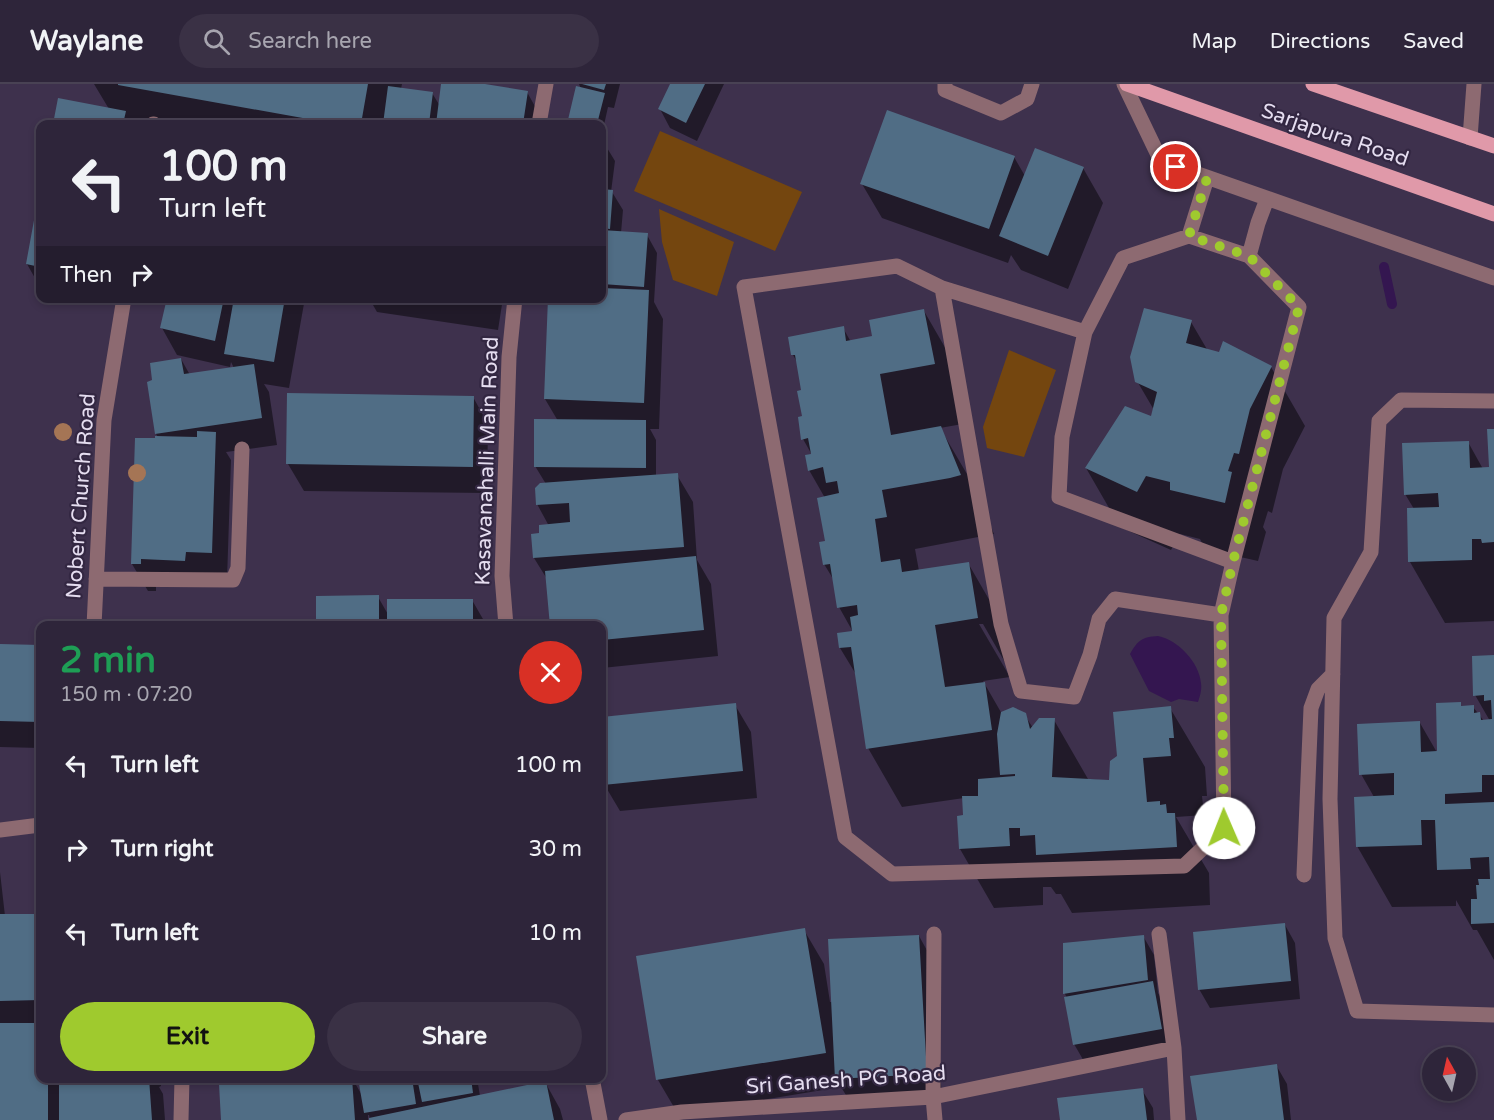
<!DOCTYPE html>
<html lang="en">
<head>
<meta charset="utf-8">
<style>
	body { margin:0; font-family:"Varela Round",sans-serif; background:#3a3145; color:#f1f3f6; height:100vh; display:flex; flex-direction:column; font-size:22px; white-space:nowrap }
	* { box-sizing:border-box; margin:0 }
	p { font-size:20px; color:#a7a5af }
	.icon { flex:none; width:33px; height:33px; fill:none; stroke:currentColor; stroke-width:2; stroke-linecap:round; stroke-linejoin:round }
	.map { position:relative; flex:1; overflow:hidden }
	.details { position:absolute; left:36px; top:537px; width:570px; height:462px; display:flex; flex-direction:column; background:#2e253a; border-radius:12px; box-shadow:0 3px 9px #0003,0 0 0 2px #494254 }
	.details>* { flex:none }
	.banner { position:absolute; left:36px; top:36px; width:570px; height:183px; border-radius:12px; box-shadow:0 3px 9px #0003,0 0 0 2px #494254; background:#2e253a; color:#f1f3f6; overflow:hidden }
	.needle { width:39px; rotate:352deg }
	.controls { position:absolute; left:1422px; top:963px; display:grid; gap:12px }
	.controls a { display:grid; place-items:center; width:54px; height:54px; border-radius:50%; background:#2e253a; box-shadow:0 3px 9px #0003,0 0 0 2px #494254; font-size:30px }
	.pin { position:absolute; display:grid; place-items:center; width:51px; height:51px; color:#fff; margin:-26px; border:3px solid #fff; border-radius:50%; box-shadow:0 2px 6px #0007 }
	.me { position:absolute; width:66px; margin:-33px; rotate:359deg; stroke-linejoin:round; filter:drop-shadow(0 0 4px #0008) }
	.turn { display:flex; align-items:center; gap:21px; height:126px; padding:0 24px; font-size:27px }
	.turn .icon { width:78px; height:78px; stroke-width:2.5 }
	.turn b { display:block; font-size:42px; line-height:51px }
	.then { display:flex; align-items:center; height:57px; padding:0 24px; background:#0003; gap:12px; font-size:22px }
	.round { display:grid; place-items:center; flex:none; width:63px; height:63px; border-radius:32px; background:#3a3145 }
	.headline { display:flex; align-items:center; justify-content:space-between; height:102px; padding:0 24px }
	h1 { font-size:36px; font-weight:800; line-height:45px; color:#1e9e55 }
	.cta { display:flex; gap:12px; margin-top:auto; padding:12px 24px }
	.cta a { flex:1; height:69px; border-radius:36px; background:#9fca2e; color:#111; font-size:24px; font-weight:800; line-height:69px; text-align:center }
	.cta a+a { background:#3a3145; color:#f1f3f6 }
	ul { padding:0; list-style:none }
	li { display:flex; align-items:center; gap:18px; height:84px; padding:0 24px }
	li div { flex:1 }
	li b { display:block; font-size:22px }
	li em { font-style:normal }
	header { display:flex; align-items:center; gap:36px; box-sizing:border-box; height:84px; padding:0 30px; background:#2e253a; border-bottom:2px solid #494254 }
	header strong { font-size:28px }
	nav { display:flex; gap:33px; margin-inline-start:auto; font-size:21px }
	.search { width:420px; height:54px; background:#3a3145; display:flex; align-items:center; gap:15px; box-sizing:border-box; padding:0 21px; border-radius:33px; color:#a7a5af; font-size:22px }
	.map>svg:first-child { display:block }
</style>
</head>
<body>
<header>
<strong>Waylane</strong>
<div class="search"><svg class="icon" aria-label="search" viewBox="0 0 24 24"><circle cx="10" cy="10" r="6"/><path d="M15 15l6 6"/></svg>Search here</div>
<nav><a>Map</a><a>Directions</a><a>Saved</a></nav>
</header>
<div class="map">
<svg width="1494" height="1036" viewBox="0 0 1494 1036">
	<rect width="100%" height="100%" fill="#3e314d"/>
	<path fill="#74460f" d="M660,47L802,108L775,167L634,107Z
		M659,125L734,158L717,212L673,196L662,158Z
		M1009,266L1056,286L1024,373L987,364L983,343Z"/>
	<path fill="#341650" d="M1158,552C1178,556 1199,578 1201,599C1202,606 1200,612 1198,618L1179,615L1171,618L1149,607L1130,570C1138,556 1142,553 1158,552Z"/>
	<path fill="#0007" d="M94,0H402L401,5L432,9L440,22L443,0H476L527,8L542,35V40H54L59,16L109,25Z
		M579,0H620L614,24L608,23L602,50V40H568L577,4L581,5Z
		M672,0H724L697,57L670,44L660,25Z
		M602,58L604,59L615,77L611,108H612L623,126L621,149L647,151L657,169L654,218L663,235L659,345H650L656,356V392L677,391L693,418L697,476L711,500L718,572L602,584V542L547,495L534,474L541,451L549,442L537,420L546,400L535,382L558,337L545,315L602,214Z
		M1014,73L1025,92L1083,84L1103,119L1068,205L1021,186L1011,171L1008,179L882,134L862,100Z
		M40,111V203L27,180Z
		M168,214H305L289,304L264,300L269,308L277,361L226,368L231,376L227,496L156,502V507H148L132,480L157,356L158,353L156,350L181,275L190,291L234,284L231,278L230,283L177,271L162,244Z
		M369,214H503L498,246L377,228Z
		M924,227L958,286L968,339L940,344L974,402L994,450L915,465L919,487L968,479L1002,538L1010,587L983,540H979L1010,593L983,597L1002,630H1024L1033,644L1054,636L1088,695L1110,697L1170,624L1205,683L1207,712H1202L1204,731L1176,733L1209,789L1210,821L1072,829L1061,810H1056L1051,803H1043V821L994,824L960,765L965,733L964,714L902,723L868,664L857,592L840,564L853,548L839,523L835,498L824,480L827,458L825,414L809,386L812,371L803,355V308L798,280L793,271L843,244L851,258L874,254Z
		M1191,238L1208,267L1271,283L1305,342L1283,385L1272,429L1268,427L1263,443L1266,448L1258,477L1205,465L1200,455L1180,450L1171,466L1120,443L1086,384L1152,334L1154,326L1137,297Z
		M473,313L488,340L487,409L304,407L288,380Z
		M1494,346V537L1445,539L1410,478L1414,425L1405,410L1468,358L1483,385H1490Z
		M378,513L389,532L472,516L487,542H318Z
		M0,561L40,563V664L0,663Z
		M1494,573V876L1477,846H1473L1456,816V822L1392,823L1357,762L1374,713L1361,690L1420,639L1439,672L1460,620L1462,624L1473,623L1484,637H1490L1475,611Z
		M735,621L751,648L757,714L620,727L604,700L602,674V635Z
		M0,788L5,832L40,831V994H161V1002L159,1003L163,1010L165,1036H0Z
		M1285,841L1295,859L1300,915L1210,924L1199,905Z
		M804,846L824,880L830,918H832L919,852L934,879L942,1017L852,1021L841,1003L678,1030L658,996L638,873Z
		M1143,852L1154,871L1158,909L1163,917L1171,964L1085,979L1074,960L1067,914L1065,910L1064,860Z
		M1276,981L1287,1000L1291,1036H1198Z
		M258,994H352L363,1013L360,994H477L480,1012L545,998L560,1025L563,1036H370L369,1031H368V1036H223L260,999Z
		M1142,1006L1153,1024L1154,1036H1061Z"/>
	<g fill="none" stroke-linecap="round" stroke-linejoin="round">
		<path stroke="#341650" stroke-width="10" d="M1384,183L1392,220"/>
	</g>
	<path fill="#506d85" d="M118,0H368L361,40H336L118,1Z
		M441,0H485L528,7L523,40H436Z
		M582,0H606L604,6Z
		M670,0H705L686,39L658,25Z
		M388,2L433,8L429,40H383Z
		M576,2L605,9L597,40H567Z
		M58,14L126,27L123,40H53Z
		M887,26L1015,72L989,145L860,100Z
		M1035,64L1084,83L1048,172L999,152Z
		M602,105L613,106L610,145L602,144Z
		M39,109H40V183L26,180Z
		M602,146L648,149L644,203L602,200Z
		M602,204L649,206L644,319L544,315L548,214H602Z
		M167,214H224L215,257L160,244Z
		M234,214H285L274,278L224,270Z
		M456,214H484L483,220L456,216Z
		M1144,224L1192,236L1186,259L1219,268L1223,257L1272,282L1250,325L1239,370L1234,369L1228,387L1232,388L1225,419L1170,406V398L1146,392L1137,408L1085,384L1125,322L1151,332L1157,308L1135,298L1130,273Z
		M924,225L935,280L880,290L891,351L941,342L961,391L950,394L882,406L887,433L875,435L878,456L881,478L900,475L902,488L969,478L978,534L935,541L945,603L985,598L992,646L866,665L851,563L839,564L837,549L852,547L850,533L858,531L857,521L837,524L830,480L823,481L819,458L825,457L817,414L839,409L837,397L826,399L823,383L808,387L805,371L811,370L808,354L801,356L798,333L802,332L797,307L801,306L795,271H791L788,253L844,242L846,257L872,252L869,236Z
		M181,274L184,290L254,280L262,334L155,350L147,298L152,296L150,279Z
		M287,309L474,312L473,383L286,380Z
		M534,335L646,336V384L534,383Z
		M1487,345H1494V458L1482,459L1481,455H1472V476L1408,478L1407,424L1439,423L1438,409L1404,411L1402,359L1469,357L1470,384L1489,383Z
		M197,347L216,348L212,469L186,468L185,477L141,475V480H131L135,354H155V352L197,353Z
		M678,389L684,463L533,474L531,450L539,449V441L570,438L569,419L536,421L535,404L540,399Z
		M696,472L704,546L602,556V542H550L545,487Z
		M379,511V542H316V512Z
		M387,515H473V542H387Z
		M0,560L40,561V638L0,637Z
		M1494,571V691H1482V708L1445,710V720L1494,718V839L1471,840V815H1477L1476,801H1479L1478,795H1490L1489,773L1470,774L1471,785L1437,786L1435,736H1421L1422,761L1356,763L1354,713L1394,711V689L1359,691L1357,640L1420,637L1421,668L1437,667L1436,619L1461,618V622L1474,621V629L1480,628L1481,636L1492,635L1491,616L1484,617V611L1473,612L1472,572Z
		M736,619L743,687L603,701L602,689V633Z
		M1171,622L1174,654H1169L1171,672L1143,674L1147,718L1160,717V721L1166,720L1167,729H1175L1177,763L1036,771L1035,751L1020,752V744H1009L1010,762L959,765L957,732L963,731L962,712H978V695L1015,692V690L1000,691L997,650L1001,628L1013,623L1026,629L1030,645L1039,634H1055L1052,693L1109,696L1110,677L1117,672L1113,628Z
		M0,830H40V916L0,917Z
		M1285,839L1291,897L1198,906L1193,848Z
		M805,844L826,969L656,996L636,872Z
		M919,851L927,990L835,995L828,855Z
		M1144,851L1148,896L1063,910V859Z
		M1153,897L1162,945L1073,961L1064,913Z
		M0,939H40V994H48V1036H0Z
		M1277,980L1284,1036H1197L1190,992Z
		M59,994H149L152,1036H59Z
		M317,994H352L355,1036H221L219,1000Z
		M358,994H412L416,1020L364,1029Z
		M417,994H471L473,1009L422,1018Z
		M546,997L554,1036H369V1034Z
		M1143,1004L1147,1036H1060L1057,1014Z"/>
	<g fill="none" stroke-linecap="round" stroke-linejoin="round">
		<path stroke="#8d6a71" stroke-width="15" d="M945,0V6L1001,29L1027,15L1032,0
			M1124,0L1161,77L1494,194
			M153,40H154
			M539,40L546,0
			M1470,54L1474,0
			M1189,152L1249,172L1299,223L1233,478L1221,531L1224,744L1184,782L892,790L845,753L744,203L897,182L942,204L1085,248L1123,174Z
			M1189,152L1207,94
			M1249,172L1258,139L1267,115
			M942,204L1001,540L1021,607L1074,613L1090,571L1099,535L1115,515L1221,531
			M1085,248L1062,353L1059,413L1233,478
			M1494,317L1401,316L1379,337L1371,468L1334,534L1330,715L1335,854L1357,927L1494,931
			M96,495L233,496L238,484L242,365
			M94,542L104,336L124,214
			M506,542L502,492L509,273L515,214
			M0,746L40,741
			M1304,791L1311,624L1318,605L1333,590
			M934,850L933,1013L935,1036
			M1159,850L1174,964L1178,1036
			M592,994L600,1036
			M181,1036L182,994
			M626,1036L682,1028L933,1013L1174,964"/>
		<path stroke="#e099a9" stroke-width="15" d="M1127,0L1494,130
			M1313,0L1494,62"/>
	</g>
	<g fill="#a57555">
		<circle cx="63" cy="348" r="9"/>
		<circle cx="137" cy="389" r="9"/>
	</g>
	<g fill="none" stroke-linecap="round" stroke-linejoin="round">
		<path stroke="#9fca2e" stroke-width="10" stroke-dasharray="0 18" d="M1176,83L1207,94L1189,152L1249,172L1299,223L1233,478L1221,531L1224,744"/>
	</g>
	<g text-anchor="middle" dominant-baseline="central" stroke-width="4.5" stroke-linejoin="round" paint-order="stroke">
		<g font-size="21" fill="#e5ddf0" stroke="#332742">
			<text transform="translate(1335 51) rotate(19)">Sarjapura Road</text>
			<text transform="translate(487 377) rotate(-88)">Kasavanahalli Main Road</text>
			<text transform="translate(81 412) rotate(-86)">Nobert Church Road</text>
			<text transform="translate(846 996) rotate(-4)">Sri Ganesh PG Road</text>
		</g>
	</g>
</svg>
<div class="controls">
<a><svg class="needle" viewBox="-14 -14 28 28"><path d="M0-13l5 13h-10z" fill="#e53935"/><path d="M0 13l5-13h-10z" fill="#a7a5af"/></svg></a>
</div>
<div class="pin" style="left:1176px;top:83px;background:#d93025"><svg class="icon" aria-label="arrive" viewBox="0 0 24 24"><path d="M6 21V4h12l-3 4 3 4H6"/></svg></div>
<svg class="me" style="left:1224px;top:744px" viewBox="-20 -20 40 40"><circle r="19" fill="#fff"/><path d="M0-13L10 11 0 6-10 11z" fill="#9fca2e"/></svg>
<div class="banner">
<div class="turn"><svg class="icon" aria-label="left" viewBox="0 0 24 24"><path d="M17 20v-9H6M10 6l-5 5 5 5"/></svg><div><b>100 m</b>Turn left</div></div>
<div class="then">Then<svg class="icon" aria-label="right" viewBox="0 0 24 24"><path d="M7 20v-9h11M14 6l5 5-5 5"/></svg></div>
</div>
<section class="details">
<div class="headline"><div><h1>2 min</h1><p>150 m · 07:20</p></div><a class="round" style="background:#d93025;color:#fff"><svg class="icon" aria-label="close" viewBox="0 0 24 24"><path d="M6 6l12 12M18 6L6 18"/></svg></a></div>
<ul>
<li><svg class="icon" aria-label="left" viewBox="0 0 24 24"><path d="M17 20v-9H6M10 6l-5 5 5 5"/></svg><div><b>Turn left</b></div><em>100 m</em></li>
<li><svg class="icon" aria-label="right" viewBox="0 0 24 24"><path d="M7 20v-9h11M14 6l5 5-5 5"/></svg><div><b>Turn right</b></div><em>30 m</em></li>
<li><svg class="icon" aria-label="left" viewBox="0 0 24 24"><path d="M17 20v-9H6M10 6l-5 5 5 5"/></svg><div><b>Turn left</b></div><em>10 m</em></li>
</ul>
<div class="cta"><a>Exit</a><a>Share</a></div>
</section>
</div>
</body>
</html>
